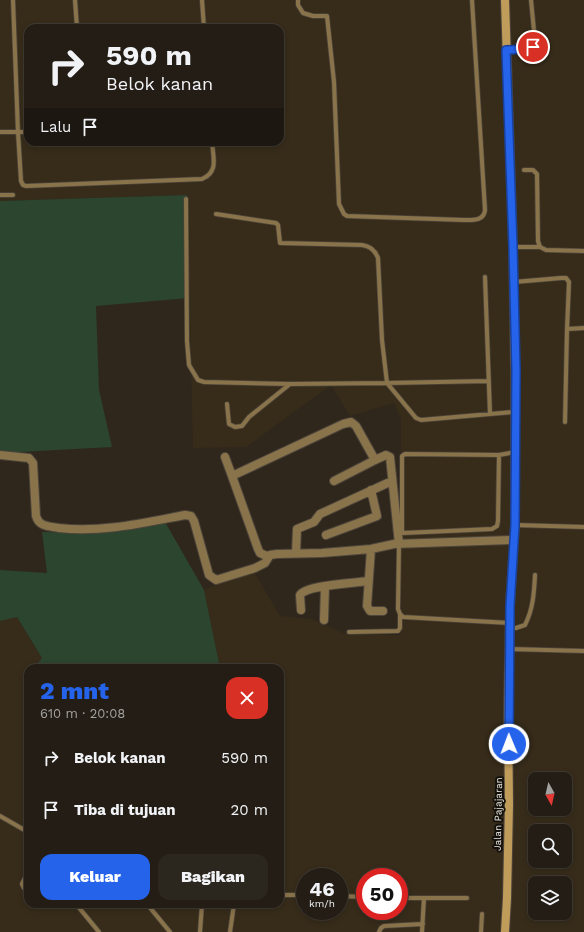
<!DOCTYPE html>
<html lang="id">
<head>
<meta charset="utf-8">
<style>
	body { margin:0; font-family:"Work Sans",sans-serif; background:#2b261e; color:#f1f3f6; height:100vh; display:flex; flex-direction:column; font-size:15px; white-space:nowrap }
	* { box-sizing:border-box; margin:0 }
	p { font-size:13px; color:#a3a2a0 }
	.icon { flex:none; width:22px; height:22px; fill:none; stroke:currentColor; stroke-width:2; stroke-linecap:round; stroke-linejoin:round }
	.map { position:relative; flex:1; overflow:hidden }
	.panel { position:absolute; left:24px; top:664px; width:260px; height:244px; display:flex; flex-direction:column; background:#231d15; border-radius:12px; box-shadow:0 2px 6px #0003,0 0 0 1px #403b34 }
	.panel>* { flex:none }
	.banner { position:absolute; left:24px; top:24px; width:260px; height:122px; border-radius:12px; box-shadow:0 2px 6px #0003,0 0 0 1px #403b34; background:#231d15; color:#f1f3f6; overflow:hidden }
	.needle { width:26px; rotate:172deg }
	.controls { position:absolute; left:528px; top:772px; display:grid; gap:8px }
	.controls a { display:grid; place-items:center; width:44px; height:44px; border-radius:8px; background:#231d15; box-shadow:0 2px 6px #0003,0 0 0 1px #403b34; font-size:20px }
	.speed { position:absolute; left:296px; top:868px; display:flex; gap:8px; font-size:20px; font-weight:700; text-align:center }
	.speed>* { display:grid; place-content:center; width:52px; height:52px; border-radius:50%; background:#231d15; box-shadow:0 2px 6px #0003,0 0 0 1px #403b34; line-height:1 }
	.speed small { font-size:10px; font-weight:400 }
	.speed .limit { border:6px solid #d22; background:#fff; color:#111 }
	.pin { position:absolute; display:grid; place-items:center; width:34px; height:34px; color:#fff; margin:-17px; border:2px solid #fff; border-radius:50%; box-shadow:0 1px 4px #0007 }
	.me { position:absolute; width:44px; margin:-22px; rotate:359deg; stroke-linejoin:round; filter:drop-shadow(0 0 3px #0008) }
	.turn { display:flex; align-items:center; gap:14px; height:84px; padding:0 16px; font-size:18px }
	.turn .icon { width:52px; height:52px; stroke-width:2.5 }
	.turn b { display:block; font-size:28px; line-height:34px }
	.then { display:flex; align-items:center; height:38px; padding:0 16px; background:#0003; gap:8px; font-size:15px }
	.round { display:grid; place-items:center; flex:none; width:42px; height:42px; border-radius:12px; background:#2b261e }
	.overview { display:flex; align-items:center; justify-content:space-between; height:68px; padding:0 16px }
	h1 { font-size:24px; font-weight:800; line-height:30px; color:#2563eb }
	.cta { display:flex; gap:8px; margin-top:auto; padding:8px 16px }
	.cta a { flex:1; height:46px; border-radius:12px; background:#2563eb; color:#fff; font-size:16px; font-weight:800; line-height:46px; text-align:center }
	.cta a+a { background:#2b261e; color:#f1f3f6 }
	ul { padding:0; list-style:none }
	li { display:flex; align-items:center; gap:12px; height:52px; padding:0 16px }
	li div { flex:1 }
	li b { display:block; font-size:15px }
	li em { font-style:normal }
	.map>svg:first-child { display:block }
</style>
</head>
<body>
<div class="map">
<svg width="584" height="932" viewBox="0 0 584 932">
	<rect width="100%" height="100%" fill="#2f271c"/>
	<path fill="#372c1a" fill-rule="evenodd" d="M0,0H584V932H0V621L17,617L42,658L34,668H28V675L26,677L28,679V904H280V668H220L204,590L253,570L280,616L312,619L345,634L401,635V419L394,403L350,416L331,385L246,447L193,448L187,195L0,201ZM28,28H280V142H28ZM535,779H565V809H535ZM535,831H565V861H535ZM305,877H339V911H305ZM365,877H399V911H365ZM535,883H565V913H535Z"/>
	<path fill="#2b452f" d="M187,195L189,298L96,306L99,390L112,447L0,453V201Z
		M165,522L204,590L220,668H34L42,658L17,617L0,621V570L47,573L42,532L102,533Z"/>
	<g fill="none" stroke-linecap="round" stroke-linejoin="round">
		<defs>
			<path id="service" d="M13,0L18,132H28
				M75,0L77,28
				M202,0L204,28
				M298,0V5L303,13L313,16H327L334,82L339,204L344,214L347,216L464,220C473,220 484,221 485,210L472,0
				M506,50L529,49L533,47L535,41L531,0
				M0,132H18L21,181L23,185L26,186L202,179C219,172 213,157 212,142
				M524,170H533L537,174L538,241L540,247L546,250L584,251
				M0,195H13
				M186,199L187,341L189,365L198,380L204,382L290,384L387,383L416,418L421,420L514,412
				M216,214L276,223L278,225L280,243L362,245C370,246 375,250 378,258L382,340L387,383L489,381
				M513,247H540
				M485,277L490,414
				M514,282L561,278H566L569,282L567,329L565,422
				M567,329L584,328
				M227,404L229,424L235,427L242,426L249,417L290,384
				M499,455L498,521L497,526L492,529L403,533L402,531V456L405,454L499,455L515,452
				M515,525L584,527
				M399,544L398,609L400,614L403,617L510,623
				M510,628H516L525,625C533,609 534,594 535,575
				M349,632L398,631L400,628V614
				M509,649L584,651
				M0,816L28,832
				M28,872L22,884L24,888L28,890
				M280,895H305
				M339,896L365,897
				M399,898H467
				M76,904L99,932
				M147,904L170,932
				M200,932L202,904
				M230,932L234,904
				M379,932L381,928L384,926L423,924
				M422,932L424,898
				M481,932L482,914"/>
			<path id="minor" d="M0,455L29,458L33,463L36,516C39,527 49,526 59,528C101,533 143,523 185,515L191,516L194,521L209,575L216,580L255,568L265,563L270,555L277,554L322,553L371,549L394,544L513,540
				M225,457L232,476L258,549L260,553L269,557
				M232,476L343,424L351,422L356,426L375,460L386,455L390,457L399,544
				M334,481L375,460
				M326,535L377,516L371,490
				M371,549L367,606L370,611H383
				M296,553L297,529L314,522L320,514L392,481
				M301,610L300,595C306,585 355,583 368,581
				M324,620L325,586"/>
			<path id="secondary" d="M505,0L513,247L515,371V525L510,606L508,714L509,804L507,898L505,932"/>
		</defs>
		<use href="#service" stroke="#4d453b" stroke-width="5.5"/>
		<use href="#minor" stroke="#4d453b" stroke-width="10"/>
		<use href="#secondary" stroke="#4d453b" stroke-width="10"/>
		<use href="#service" stroke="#89734b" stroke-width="4"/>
		<use href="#minor" stroke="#89734b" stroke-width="8"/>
		<use href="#secondary" stroke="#c09c5b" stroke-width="8"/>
	</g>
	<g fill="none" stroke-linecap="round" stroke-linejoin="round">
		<defs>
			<path id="route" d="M509,744L510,606L515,525L516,371L513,247L506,50L529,49L533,47"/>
		</defs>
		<use href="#route" stroke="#184099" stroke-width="10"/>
		<use href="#route" stroke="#2563eb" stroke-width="7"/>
	</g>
	<g text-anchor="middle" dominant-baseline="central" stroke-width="4" stroke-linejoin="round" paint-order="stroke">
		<g font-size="10" fill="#e9e4dc" stroke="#14110c">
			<text transform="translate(498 814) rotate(-89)">Jalan Pajajaran</text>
		</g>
	</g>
</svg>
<div class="controls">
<a><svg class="needle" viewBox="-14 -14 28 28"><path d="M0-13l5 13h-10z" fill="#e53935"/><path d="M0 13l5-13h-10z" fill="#a3a2a0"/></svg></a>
<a><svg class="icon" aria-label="search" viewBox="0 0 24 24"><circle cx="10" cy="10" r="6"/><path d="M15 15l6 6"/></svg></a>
<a><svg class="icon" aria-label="layers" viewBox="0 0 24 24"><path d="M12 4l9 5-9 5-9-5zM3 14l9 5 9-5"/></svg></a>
</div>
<div class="speed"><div>46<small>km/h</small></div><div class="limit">50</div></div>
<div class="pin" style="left:533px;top:47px;background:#d93025"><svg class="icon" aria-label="arrive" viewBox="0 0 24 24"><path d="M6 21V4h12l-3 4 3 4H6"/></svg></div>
<svg class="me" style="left:509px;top:744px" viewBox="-20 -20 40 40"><circle r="17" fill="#2563eb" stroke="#fff" stroke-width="3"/><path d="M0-11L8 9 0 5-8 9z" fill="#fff"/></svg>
<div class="banner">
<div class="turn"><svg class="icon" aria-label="right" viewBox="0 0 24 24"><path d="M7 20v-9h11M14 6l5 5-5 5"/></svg><div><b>590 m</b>Belok kanan</div></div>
<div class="then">Lalu<svg class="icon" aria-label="arrive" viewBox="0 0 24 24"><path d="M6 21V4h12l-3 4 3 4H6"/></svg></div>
</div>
<section class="panel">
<div class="overview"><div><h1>2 mnt</h1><p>610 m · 20:08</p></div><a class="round" style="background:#d93025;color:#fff"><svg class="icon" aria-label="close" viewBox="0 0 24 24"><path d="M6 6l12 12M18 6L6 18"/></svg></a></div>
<ul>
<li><svg class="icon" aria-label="right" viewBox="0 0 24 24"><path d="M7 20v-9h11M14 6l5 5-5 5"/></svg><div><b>Belok kanan</b></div><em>590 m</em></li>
<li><svg class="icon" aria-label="arrive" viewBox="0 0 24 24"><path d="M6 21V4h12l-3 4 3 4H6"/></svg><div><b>Tiba di tujuan</b></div><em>20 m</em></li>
</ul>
<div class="cta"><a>Keluar</a><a>Bagikan</a></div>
</section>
</div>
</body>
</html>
